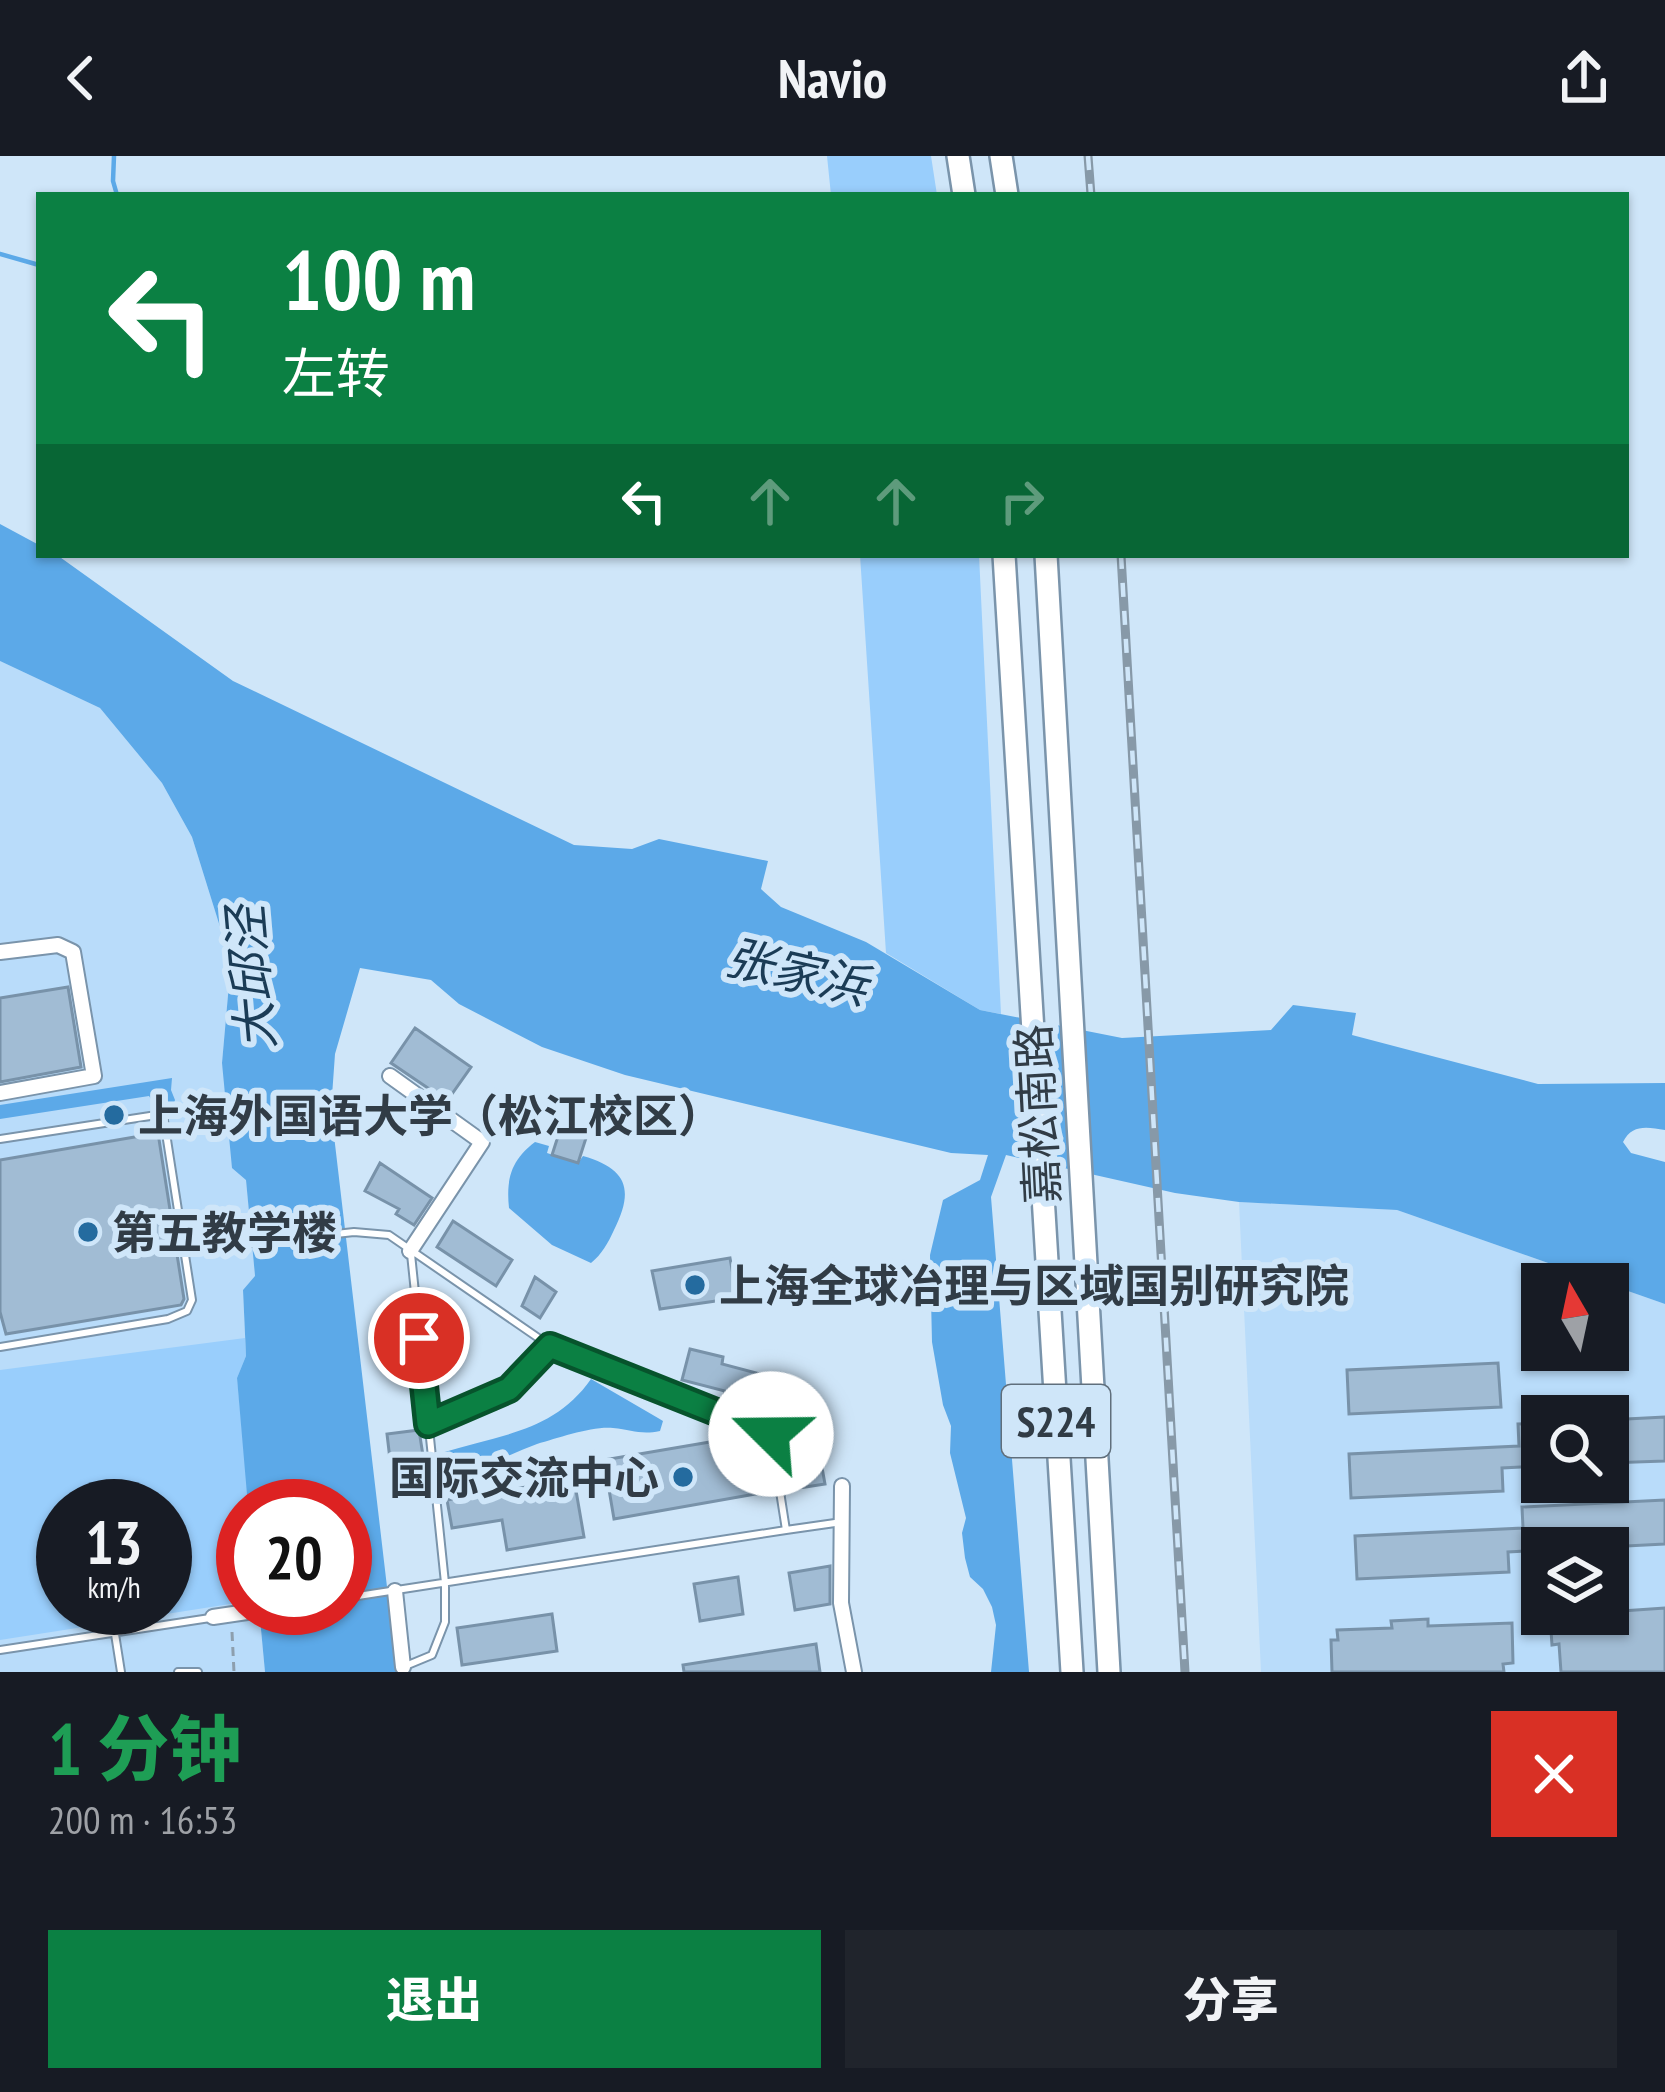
<!DOCTYPE html>
<html lang="zh">
<head>
<meta charset="utf-8">
<style>
	body { margin:0; font-family:"PT Sans Narrow","Noto Sans SC",sans-serif; background:#20242c; color:#f1f3f6; height:100vh; display:flex; flex-direction:column; font-size:45px; white-space:nowrap }
	* { box-sizing:border-box; margin:0 }
	p { font-size:39px; color:#9ea1a6 }
	.icon { flex:none; width:66px; height:66px; fill:none; stroke:currentColor; stroke-width:2; stroke-linecap:round; stroke-linejoin:round }
	.map { position:relative; height:1516px; overflow:hidden }
	.details { display:flex; flex-direction:column; background:#171b24; flex:1 }
	.details>* { flex:none }
	.hud { position:absolute; left:36px; top:36px; width:1593px; height:366px; border-radius:0px; box-shadow:0 3px 9px #0004; background:#0b8043; color:#fff; overflow:hidden }
	.needle { width:78px; rotate:351deg }
	.buttons { position:absolute; left:1521px; top:1107px; display:grid; gap:24px }
	.buttons a { display:grid; place-items:center; width:108px; height:108px; border-radius:0px; background:#171b24; box-shadow:0 3px 9px #0004; font-size:60px }
	.speed { position:absolute; left:36px; top:1323px; display:flex; gap:24px; font-size:60px; font-weight:700; text-align:center }
	.speed>* { display:grid; place-content:center; width:156px; height:156px; border-radius:50%; background:#171b24; box-shadow:0 3px 9px #0004; line-height:1 }
	.speed small { font-size:30px; font-weight:400 }
	.speed .limit { border:18px solid #d22; background:#fff; color:#111 }
	.pin { position:absolute; display:grid; place-items:center; width:102px; height:102px; color:#fff; margin:-51px; border:6px solid #fff; border-radius:50%; box-shadow:0 3px 12px #0007 }
	.me { position:absolute; width:132px; margin:-66px; rotate:292deg; stroke-linejoin:round; filter:drop-shadow(0 0 9px #0008) }
	.turn { display:flex; align-items:center; gap:42px; height:252px; padding:0 48px; font-size:54px }
	.turn .icon { width:156px; height:156px; stroke-width:2.5 }
	.turn b { display:block; font-size:84px; line-height:102px }
	.lanes { display:flex; align-items:center; height:114px; padding:0 48px; background:#0003; justify-content:center; gap:60px; direction:ltr }
	.lanes .off { opacity:.35 }
	.round { display:grid; place-items:center; flex:none; width:126px; height:126px; border-radius:0px; background:#20242c }
	.overview { display:flex; align-items:center; justify-content:space-between; height:204px; padding:0 48px }
	h1 { font-size:72px; font-weight:800; line-height:90px; color:#1e9e55 }
	.button { display:flex; gap:24px; margin-top:auto; padding:24px 48px }
	.button a { flex:1; height:138px; border-radius:0px; background:#0b8043; color:#fff; font-size:48px; font-weight:800; line-height:138px; text-align:center }
	.button a+a { background:#20242c; color:#f1f3f6 }
	header { display:flex; justify-content:space-between; align-items:center; height:156px; padding:0 48px; background:#171b24; font-size:54px; font-weight:800 }
	.map>svg:first-child { display:block }
</style>
</head>
<body>
<header><svg class="icon" aria-label="back" viewBox="0 0 24 24"><path d="M15 5l-7 7 7 7"/></svg>Navio<svg class="icon" aria-label="share" viewBox="0 0 24 24"><path d="M12 15V3M7 8l5-5 5 5M5 13v7h14v-7"/></svg></header>
<div class="map">
<svg width="1665" height="1516" viewBox="0 0 1665 1516">
	<rect width="100%" height="100%" fill="#cfe6f9"/>
	<path fill="#b9dcfa" fill-rule="evenodd" d="M0,505L100,552L162,627L192,681L221,774L229,828L222,907L246,1023L255,1121L243,1134L246,1200L243,1452H259L265,1516H0ZM63,1350H165V1452H63Z
		M1239,1046L1397,1054L1608,1128H1542V1194H1608V1128L1665,1148V1516H1261ZM1542,1260H1608V1326H1542ZM1542,1392H1608V1458H1542Z"/>
	<path fill="#99cefc" fill-rule="evenodd" d="M827,0H931L937,39H831Z
		M860,399H979L1001,858L980,854L886,797Z
		M245,1182L246,1200L237,1222L249,1350H243V1446L0,1484V1214ZM63,1350H165V1452H63Z"/>
	<path fill="#5ca9e8" d="M0,368L39,389V399H57L233,525L574,689L632,693L659,683L768,705L761,733L781,751L866,786L980,854L1122,882L1271,874L1293,849L1356,857L1352,879L1538,928L1665,927V974C1647,971 1632,968 1623,986L1631,997L1665,1006V1148L1397,1054L1239,1046L1175,1037L1006,999L991,1041L1029,1516H991L996,1469L992,1451L983,1433L970,1421L965,1402L962,1377L966,1362L950,1297L951,1270L943,1249L932,1186L930,1099L943,1044L980,1024L988,999L951,997L625,919L542,891L459,848L431,824L360,812L335,898L331,954L397,1516H265L259,1452H345V1350H248L237,1222L246,1200L243,1134L255,1120L246,1024L232,1012L222,907L229,828L221,774L192,681L162,627L100,552L0,505Z
		M172,922L171,934L175,944L172,953L153,946L149,940L0,963V949Z
		M535,986L549,990L547,997L578,1007L583,1000C628,1013 634,1034 614,1074C608,1087 602,1098 591,1107L552,1089L509,1052C506,1023 511,1004 535,986Z
		M591,1223L658,1262L663,1265L660,1275C641,1279 632,1274 613,1272C592,1270 558,1282 537,1288C511,1297 463,1326 437,1307L441,1297C499,1279 554,1276 591,1223Z"/>
	<g fill="none" stroke-linecap="round" stroke-linejoin="round">
		<path stroke="#5ca9e8" stroke-width="4.5" d="M114,0L113,25L117,39
			M0,98L39,109"/>
	</g>
	<path fill="#a1bcd4" stroke="#7892a9" stroke-width="3" d="M68,831L81,911L0,926V842Z
		M415,872L471,911L447,945L391,907Z
		M560,974L586,982L578,1007L552,999Z
		M158,977L184,1143L181,1149L6,1178L0,1156V1004Z
		M380,1007L432,1042L414,1069L396,1058L399,1053L365,1035Z
		M453,1065L512,1104L496,1130L437,1091Z
		M730,1102L737,1142L660,1153L652,1115Z
		M535,1121L556,1136L540,1162L522,1150Z
		M690,1193L723,1201L722,1208L764,1219L763,1225L808,1237L800,1269L767,1260L768,1254L723,1242L725,1235L682,1224Z
		M1498,1207L1501,1251L1349,1258L1347,1214Z
		M1665,1261V1305L1608,1307V1264Z
		M1542,1267V1310L1502,1312L1503,1335L1351,1342L1349,1298L1519,1290L1518,1268Z
		M419,1274L424,1306L391,1312L387,1278Z
		M751,1279L761,1337L614,1363L604,1304Z
		M819,1295L825,1328L799,1332L793,1299Z
		M574,1323L584,1381L507,1394L502,1364L452,1372L447,1344Z
		M1665,1344V1388L1508,1396L1509,1416L1357,1423L1355,1380L1523,1372L1522,1351Z
		M830,1410V1448L795,1454L789,1417Z
		M738,1421L743,1458L700,1465L694,1428Z
		M1665,1452V1516H1561L1559,1488L1552,1489L1550,1460Z
		M552,1458L557,1495L462,1509L457,1472Z
		M1428,1463V1470L1512,1467L1513,1507L1503,1508L1504,1516H1332L1331,1484H1338L1337,1474L1392,1472L1391,1465Z
		M816,1488L820,1516H684L683,1509Z"/>
	<g fill="none" stroke-linecap="round" stroke-linejoin="round">
		<defs>
			<path id="lane" d="M0,983L163,958L192,1144L187,1155L168,1163L0,1191
				M226,1090L354,1076L389,1079L550,1190L771,1278L786,1374L345,1442
				M428,1268L509,1233L550,1191
				M786,1374L842,1366
				M250,1456L276,1452
				M115,1478L121,1516
				M0,1494L210,1462
				M403,1511L432,1499L445,1466V1427L411,1098
				M178,1516H198"/>
			<path id="street" d="M0,796L58,789L73,796L94,920L0,937
				M390,920L482,986L410,1095
				M842,1330L841,1447L854,1516
				M395,1435L403,1511
				M213,1461L247,1456"/>
			<path id="primary" d="M958,0L964,39
				M1001,0L1007,39
				M1004,399L1072,1516
				M1046,399L1109,1516"/>
		</defs>
		<use href="#lane" stroke="#7a94ab" stroke-width="10"/>
		<use href="#street" stroke="#7a94ab" stroke-width="18"/>
		<use href="#primary" stroke="#7a94ab" stroke-width="26"/>
		<path stroke="#8d9fae" stroke-width="3" stroke-dasharray="9 6" stroke-linecap="butt" d="M189,1062L215,1082
			M232,1476L234,1516"/>
		<use href="#lane" stroke="#fff" stroke-width="6"/>
		<use href="#street" stroke="#fff" stroke-width="14"/>
		<use href="#primary" stroke="#fff" stroke-width="21"/>
		<defs>
			<path id="rail" d="M1088,0L1091,39
				M1121,399L1185,1516"/>
		</defs>
		<use href="#rail" stroke="#8799a8" stroke-width="9"/>
		<use href="#rail" stroke="#cfe6f9" stroke-width="4.5" stroke-dasharray="14" stroke-linecap="butt"/>
	</g>
	<g fill="none" stroke-linecap="round" stroke-linejoin="round">
		<defs>
			<path id="route" d="M419,1182L428,1268L509,1233L550,1190L771,1278"/>
		</defs>
		<use href="#route" stroke="#07532c" stroke-width="30"/>
		<use href="#route" stroke="#0b8043" stroke-width="21"/>
	</g>
	<g fill="#246b9f" stroke="#cfe6f9" stroke-width="4.5">
		<circle cx="114" cy="959" r="12"/>
		<circle cx="88" cy="1076" r="12"/>
		<circle cx="695" cy="1129" r="12"/>
		<circle cx="683" cy="1321" r="12"/>
	</g>
	<g text-anchor="middle" dominant-baseline="central" stroke-width="12" stroke-linejoin="round" paint-order="stroke">
		<rect fill="#cfe6f9" stroke="#606f7c" stroke-width="3" x="1002" y="1229" width="108" height="72" rx="9"/>
		<g font-size="42" font-weight="bold" fill="#313c46">
			<text x="1056" y="1265">S224</text>
		</g>
		<g font-size="45" fill="#313c46" stroke="#cfe6f9">
			<text transform="translate(1037 958) rotate(-93)">嘉松南路</text>
		</g>
		<g font-size="45" font-weight="bold" fill="#313c46" stroke="#cfe6f9" text-anchor="start">
			<text x="138" y="959">上海外国语大学（松江校区）</text>
			<text x="112" y="1076">第五教学楼</text>
			<text x="719" y="1129">上海全球冶理与区域国别研究院</text>
			<text x="659" y="1321" text-anchor="end">国际交流中心</text>
		</g>
		<g font-size="48" font-style="italic" fill="#1b3c56" stroke="#cfe6f9">
			<text transform="translate(797 815) rotate(13)">张家浜</text>
			<text transform="translate(250 822) rotate(-95)">大邱泾</text>
		</g>
	</g>
</svg>
<div class="buttons">
<a><svg class="needle" viewBox="-14 -14 28 28"><path d="M0-13l5 13h-10z" fill="#e53935"/><path d="M0 13l5-13h-10z" fill="#9ea1a6"/></svg></a>
<a><svg class="icon" aria-label="search" viewBox="0 0 24 24"><circle cx="10" cy="10" r="6"/><path d="M15 15l6 6"/></svg></a>
<a><svg class="icon" aria-label="layers" viewBox="0 0 24 24"><path d="M12 4l9 5-9 5-9-5zM3 14l9 5 9-5"/></svg></a>
</div>
<div class="speed"><div>13<small>km/h</small></div><div class="limit">20</div></div>
<div class="pin" style="left:419px;top:1182px;background:#d93025"><svg class="icon" aria-label="arrive" viewBox="0 0 24 24"><path d="M6 21V4h12l-3 4 3 4H6"/></svg></div>
<svg class="me" style="left:771px;top:1278px" viewBox="-20 -20 40 40"><circle r="19" fill="#fff"/><path d="M0-13L10 11 0 6-10 11z" fill="#0b8043"/></svg>
<div class="hud">
<div class="turn"><svg class="icon" aria-label="left" viewBox="0 0 24 24"><path d="M17 20v-9H6M10 6l-5 5 5 5"/></svg><div><b>100 m</b>左转</div></div>
<div class="lanes"><svg class="icon" aria-label="left" viewBox="0 0 24 24"><path d="M17 20v-9H6M10 6l-5 5 5 5"/></svg><svg class="icon off" aria-label="ahead" viewBox="0 0 24 24"><path d="M12 20V5M6 11l6-6 6 6"/></svg><svg class="icon off" aria-label="ahead" viewBox="0 0 24 24"><path d="M12 20V5M6 11l6-6 6 6"/></svg><svg class="icon off" aria-label="right" viewBox="0 0 24 24"><path d="M7 20v-9h11M14 6l5 5-5 5"/></svg></div>
</div>
</div>
<section class="details">
<div class="overview"><div><h1>1 分钟</h1><p>200 m · 16:53</p></div><a class="round" style="background:#d93025;color:#fff"><svg class="icon" aria-label="close" viewBox="0 0 24 24"><path d="M6 6l12 12M18 6L6 18"/></svg></a></div>
<div class="button"><a>退出</a><a>分享</a></div>
</section>
</body>
</html>
